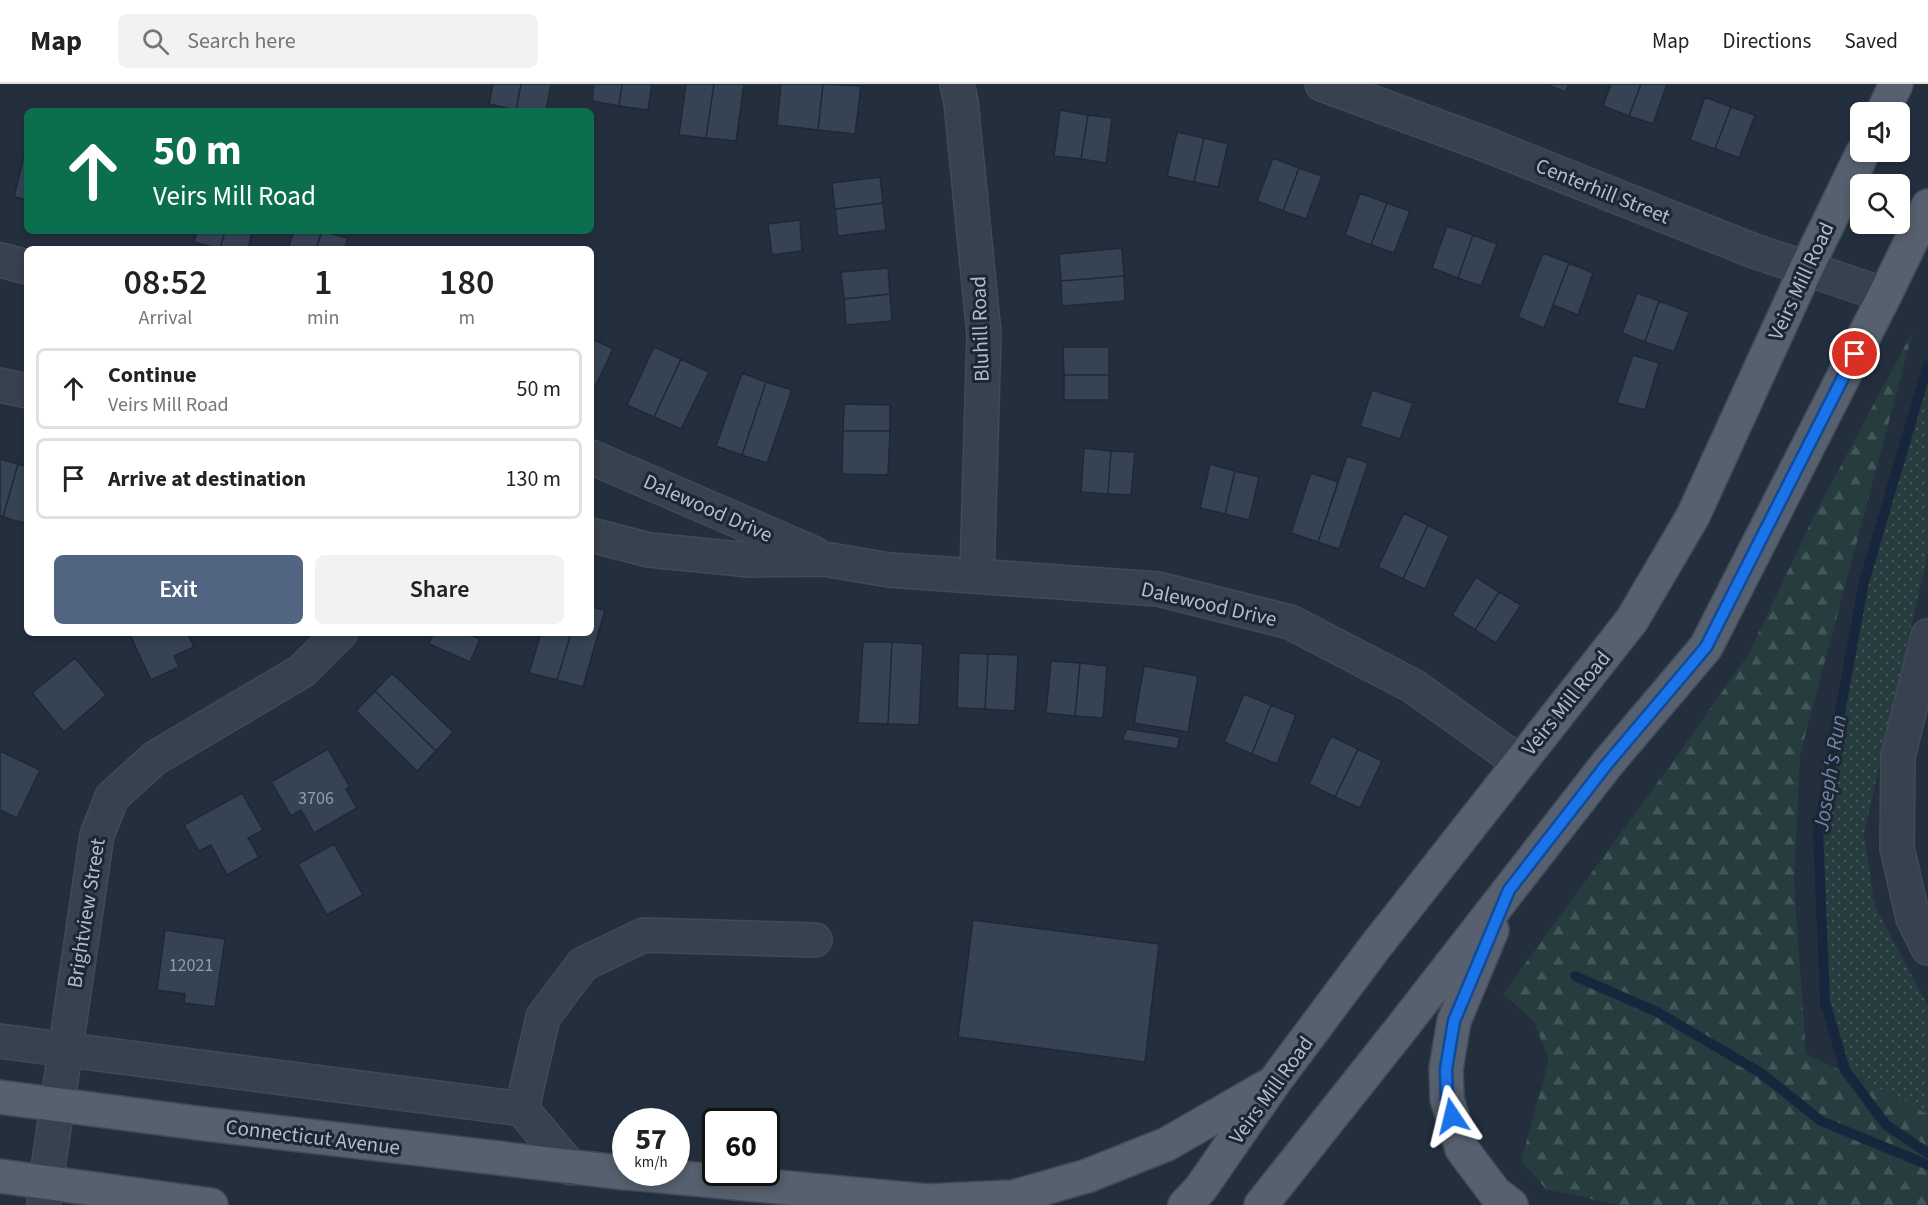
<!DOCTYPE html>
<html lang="en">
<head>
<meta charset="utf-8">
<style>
	body { margin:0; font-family:"Source Sans 3",sans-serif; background:#f2f2f2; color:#222; height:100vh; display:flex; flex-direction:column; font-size:22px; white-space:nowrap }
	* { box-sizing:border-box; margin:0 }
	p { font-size:20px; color:#767676 }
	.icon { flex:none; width:33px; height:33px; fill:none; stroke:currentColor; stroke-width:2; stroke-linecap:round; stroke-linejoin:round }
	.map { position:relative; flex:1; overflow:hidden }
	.sheet { position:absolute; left:24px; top:162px; width:570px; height:390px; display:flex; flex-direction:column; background:#fff; border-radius:9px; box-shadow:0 3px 9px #0003 }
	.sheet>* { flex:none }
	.guide { position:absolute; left:24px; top:24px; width:570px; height:126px; border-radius:9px; box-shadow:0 3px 9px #0003; background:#0b6e4f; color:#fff; overflow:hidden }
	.buttons { position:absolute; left:1850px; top:18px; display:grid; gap:12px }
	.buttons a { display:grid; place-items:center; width:60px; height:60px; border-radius:9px; background:#fff; box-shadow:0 3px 9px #0003; font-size:30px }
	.speed { position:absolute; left:612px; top:1024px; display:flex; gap:12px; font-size:30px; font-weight:700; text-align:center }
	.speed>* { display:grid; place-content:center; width:78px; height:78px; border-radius:50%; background:#fff; box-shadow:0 3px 9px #0003; line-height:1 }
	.speed small { font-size:15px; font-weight:400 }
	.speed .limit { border:3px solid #111; border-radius:9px; background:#fff; color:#111 }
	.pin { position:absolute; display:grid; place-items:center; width:51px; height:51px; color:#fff; margin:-26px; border:3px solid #fff; border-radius:50%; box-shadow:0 2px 6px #0007 }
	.me { position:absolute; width:66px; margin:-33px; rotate:350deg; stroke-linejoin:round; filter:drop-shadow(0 0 4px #0008) }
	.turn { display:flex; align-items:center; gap:21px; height:126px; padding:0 30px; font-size:27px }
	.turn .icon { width:78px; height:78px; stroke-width:2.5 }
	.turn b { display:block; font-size:42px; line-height:51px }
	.eta { display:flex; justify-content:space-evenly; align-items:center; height:102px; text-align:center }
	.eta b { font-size:36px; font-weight:600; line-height:42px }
	.action { display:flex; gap:12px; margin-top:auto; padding:12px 30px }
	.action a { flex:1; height:69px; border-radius:9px; background:#516482; color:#fff; font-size:24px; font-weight:600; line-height:69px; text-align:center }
	.action a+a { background:#f2f2f2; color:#222 }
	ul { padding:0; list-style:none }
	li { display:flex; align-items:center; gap:18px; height:81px; margin:0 12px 9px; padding:0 18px; border:3px solid #e0e0e0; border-radius:9px }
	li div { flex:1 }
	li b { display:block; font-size:22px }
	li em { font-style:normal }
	header { display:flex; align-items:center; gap:36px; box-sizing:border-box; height:84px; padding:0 30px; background:#fff; border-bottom:2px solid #e0e0e0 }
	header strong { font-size:28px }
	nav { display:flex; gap:33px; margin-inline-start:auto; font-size:21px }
	.search { width:420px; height:54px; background:#f2f2f2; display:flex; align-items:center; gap:15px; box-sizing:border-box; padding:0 21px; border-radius:9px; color:#767676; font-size:22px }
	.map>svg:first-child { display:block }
</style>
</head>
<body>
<header>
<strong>Map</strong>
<div class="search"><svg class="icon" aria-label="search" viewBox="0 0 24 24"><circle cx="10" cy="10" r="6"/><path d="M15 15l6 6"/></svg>Search here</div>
<nav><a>Map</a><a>Directions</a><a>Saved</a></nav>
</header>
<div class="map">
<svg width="1928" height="1121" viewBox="0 0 1928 1121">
	<defs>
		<pattern id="grass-dots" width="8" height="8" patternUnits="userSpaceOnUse" patternTransform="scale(1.5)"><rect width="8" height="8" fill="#263c3f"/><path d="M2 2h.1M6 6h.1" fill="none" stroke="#435659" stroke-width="1.8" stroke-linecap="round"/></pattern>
		<pattern id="forest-firs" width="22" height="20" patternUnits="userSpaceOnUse" patternTransform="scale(1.5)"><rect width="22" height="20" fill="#263c3f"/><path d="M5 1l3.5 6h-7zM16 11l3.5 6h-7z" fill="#435659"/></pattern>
	</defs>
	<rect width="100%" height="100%" fill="#242f3e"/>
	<path fill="url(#grass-dots)" d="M1928,280V468L1864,750L1875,823L1928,922V1031L1845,986L1825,918L1818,747L1864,498Z"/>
	<path fill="url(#forest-firs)" d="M1913,247L1800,671L1794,799L1806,970L1904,1016L1928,1031V1121H1619L1546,1105L1521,1077L1549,976L1534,937L1503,910L1677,672L1748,571L1816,428Z"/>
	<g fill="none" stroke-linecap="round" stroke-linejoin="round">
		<path stroke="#17263c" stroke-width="10" d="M1928,280L1864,498L1818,747L1825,918L1845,986L1886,1041L1928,1069
			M1575,892L1657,928L1761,989L1821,1037L1928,1081"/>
	</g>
	<path fill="#364354" stroke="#1f2835" stroke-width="1.5" d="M493,0H521L516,26L489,20Z
		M521,0H551L546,27L516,26Z
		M594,0H622L619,22L592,17Z
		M622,0H652L648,26L619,22Z
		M686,0H714L706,54L679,51Z
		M714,0H744L736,57L706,54Z
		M781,0H823L818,46L777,41Z
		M823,0L861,2L855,50L818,46Z
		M1545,0H1569L1566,8Z
		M1611,0H1641L1629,32L1603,22Z
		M1641,0H1667L1653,40L1629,32Z
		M1705,13L1731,23L1715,65L1690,56Z
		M1731,23L1755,31L1739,74L1715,65Z
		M1060,26L1088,31L1081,75L1054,72Z
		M1088,31L1112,34L1106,79L1081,75Z
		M1177,48L1204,54L1194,98L1167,92Z
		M1204,54L1228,60L1218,103L1194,98Z
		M25,68H27V116L14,113Z
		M1273,74L1299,84L1283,127L1257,117Z
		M1299,84L1322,92L1306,135L1283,127Z
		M880,93L883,119L835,125L832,99Z
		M1360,109L1387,119L1371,161L1345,151Z
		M883,119L886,146L838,152L835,125Z
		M1387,119L1410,127L1394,169L1371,161Z
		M800,136L802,167L772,171L768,140Z
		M1447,142L1473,151L1458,194L1432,184Z
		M197,147H225L220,165L194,158Z
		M225,147H252L248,165H220Z
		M294,147H322L316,165H288Z
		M322,147L348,154L344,165H316Z
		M1473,151L1497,160L1481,202L1458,194Z
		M1122,164L1124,192L1061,197L1059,170Z
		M1543,169L1569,179L1544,244L1518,233Z
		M1569,179L1593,189L1578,231L1553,221Z
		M888,184L890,210L844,215L841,188Z
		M1124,192L1125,217L1062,222L1061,197Z
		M1637,209L1659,217L1645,258L1622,249Z
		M890,210L892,237L846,241L844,215Z
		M1659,217L1689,228L1674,268L1645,258Z
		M591,254L613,265L593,307L591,306Z
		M654,263L681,275L654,333L627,321Z
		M1063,263H1109V291H1064Z
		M1633,271L1659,279L1645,326L1617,319Z
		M681,275L709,288L681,345L654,333Z
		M742,289L766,298L742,371L716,362Z
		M1064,291H1109V316H1064Z
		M766,298L792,306L767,379L742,371Z
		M1372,306L1413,319L1400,355L1360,342Z
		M844,320L890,321V347H843Z
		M843,347H890L888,391L842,390Z
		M1084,364L1111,367L1108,410L1081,408Z
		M1111,367L1135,368L1131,411L1108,410Z
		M1347,372L1368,379L1339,465L1318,458Z
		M0,375L18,380L3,433L0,432Z
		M18,380L27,382V440L3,433Z
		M1210,380L1235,387L1225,430L1200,424Z
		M1235,387L1259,393L1249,436L1225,430Z
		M1311,389L1338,398L1318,458L1291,449Z
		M1404,429L1428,441L1403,495L1378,483Z
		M1428,441L1449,452L1425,505L1403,495Z
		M1476,493L1499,508L1475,546L1452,531Z
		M1499,508L1521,521L1496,559L1475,546Z
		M591,523L605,526L583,603L557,596L571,549H591Z
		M120,549H187L194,563L174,572L179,583L151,596L130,551L123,554Z
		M434,549H466L480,555L470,578L429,560Z
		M541,549H571L557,596L529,589Z
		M863,558H892L888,640L858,639Z
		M892,558L923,560L919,641L888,640Z
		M959,569L988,570L985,625L957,624Z
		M988,570L1018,571L1015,627L985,625Z
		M75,574L106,611L64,648L32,609Z
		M1051,577L1080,579L1075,632L1046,629Z
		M1080,579L1107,582L1103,634L1075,632Z
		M1144,582L1198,592L1188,648L1134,639Z
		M392,589L453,648L436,667L375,607Z
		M375,607L436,667L417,687L356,627Z
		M1244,610L1271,621L1252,670L1224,658Z
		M1271,621L1296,631L1277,680L1252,670Z
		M1127,645L1180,653L1177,665L1122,656Z
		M1331,652L1358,665L1335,713L1309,700Z
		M328,665L350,703L346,705L357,724L314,749L301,726L291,732L271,698Z
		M1358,665L1382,677L1360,724L1335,713Z
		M0,667L40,686L17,734L0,726Z
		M242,709L263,746L248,754L259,773L227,791L211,761L199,767L184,741Z
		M334,760L363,811L327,831L298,780Z
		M973,836L1159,860L1145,978L958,953Z
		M165,846L225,855L215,923L184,919L185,910L157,906Z"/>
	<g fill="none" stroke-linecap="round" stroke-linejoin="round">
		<defs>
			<path id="minor" d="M957,0L961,18L984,250L977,491
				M1322,0L1485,60L1754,167L1885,211
				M0,176L27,183
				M0,301L27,307
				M591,373L815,470
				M591,451L649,466L750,476L824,475L889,486L1158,505L1290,538L1413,602L1519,678
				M1928,552L1898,673L1897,764L1913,834L1928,864
				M0,957L522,1025L571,1084
				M522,1025L543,933L583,880L644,851L815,856
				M44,1121L46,1098L97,751L112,713L155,674L302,587L340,549"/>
			<path id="major" d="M1883,28L1896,0
				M1492,846L1454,937L1446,985L1447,1015L1462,1065L1495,1109L1511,1121
				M0,1013L197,1039L626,1089
				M629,1089L949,1119
				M0,1092L211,1121
				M927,1117L1013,1113L1087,1092L1167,1060L1266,1003
				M1185,1121L1201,1104L1275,997L1375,863L1632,536L1693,432L1806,185L1863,68
				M1261,1121L1400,946L1607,680L1706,563L1885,211L1928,122"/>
		</defs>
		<use href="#minor" stroke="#414a57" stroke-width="36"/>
		<use href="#major" stroke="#414a57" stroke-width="36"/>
		<use href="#minor" stroke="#38414e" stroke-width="33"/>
		<use href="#major" stroke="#56606e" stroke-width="33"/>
	</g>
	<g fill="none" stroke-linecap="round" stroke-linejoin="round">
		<defs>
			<path id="route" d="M1452,1032L1447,1016L1446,985L1454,937L1509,806L1607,680L1706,563L1855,270"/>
		</defs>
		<use href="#route" stroke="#114b97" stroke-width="15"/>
		<use href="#route" stroke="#1a73e8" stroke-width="10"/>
	</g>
	<g text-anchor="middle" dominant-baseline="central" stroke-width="6" stroke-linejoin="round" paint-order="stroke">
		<g font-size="18" fill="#929caa">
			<text x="316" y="714">3706</text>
			<text x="191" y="881">12021</text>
		</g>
		<g font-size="21" fill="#b4bcc9" stroke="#1d2633">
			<text transform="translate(1603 107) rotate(22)">Centerhill Street</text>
			<text transform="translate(1801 197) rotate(-65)">Veirs Mill Road</text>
			<text transform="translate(980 245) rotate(-92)">Bluhill Road</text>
			<text transform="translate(708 424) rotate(24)">Dalewood Drive</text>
			<text transform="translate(1209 520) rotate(13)">Dalewood Drive</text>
			<text transform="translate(1566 619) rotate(-51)">Veirs Mill Road</text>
			<text transform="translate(86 829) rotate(-81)">Brightview Street</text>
			<text transform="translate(1271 1006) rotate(-54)">Veirs Mill Road</text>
			<text transform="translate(313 1053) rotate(7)">Connecticut Avenue</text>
		</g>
		<g font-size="22" font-style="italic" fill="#6d86a8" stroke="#1d2633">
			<text transform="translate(1830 689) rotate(-81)">Joseph's Run</text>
		</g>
	</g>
</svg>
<div class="buttons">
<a><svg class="icon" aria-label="sound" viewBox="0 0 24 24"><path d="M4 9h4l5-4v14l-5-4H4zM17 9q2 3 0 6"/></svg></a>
<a><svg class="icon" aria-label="search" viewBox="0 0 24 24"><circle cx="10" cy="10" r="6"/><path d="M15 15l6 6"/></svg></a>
</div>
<div class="speed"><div>57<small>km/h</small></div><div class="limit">60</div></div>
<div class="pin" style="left:1855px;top:270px;background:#d93025"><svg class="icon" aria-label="arrive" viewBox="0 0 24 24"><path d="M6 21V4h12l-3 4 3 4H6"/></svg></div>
<svg class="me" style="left:1452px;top:1032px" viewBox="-20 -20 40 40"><path d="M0-17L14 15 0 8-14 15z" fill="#1a73e8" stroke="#fff" stroke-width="4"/></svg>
<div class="guide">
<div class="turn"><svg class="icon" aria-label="ahead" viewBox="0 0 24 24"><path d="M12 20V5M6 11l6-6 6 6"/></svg><div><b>50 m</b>Veirs Mill Road</div></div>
</div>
<section class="sheet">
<div class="eta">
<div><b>08:52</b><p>Arrival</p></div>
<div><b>1</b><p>min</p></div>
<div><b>180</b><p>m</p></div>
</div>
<ul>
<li><svg class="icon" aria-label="ahead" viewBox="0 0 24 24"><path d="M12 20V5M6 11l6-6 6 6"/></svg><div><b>Continue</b><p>Veirs Mill Road</p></div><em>50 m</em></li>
<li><svg class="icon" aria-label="arrive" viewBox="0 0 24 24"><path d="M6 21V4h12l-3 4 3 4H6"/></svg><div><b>Arrive at destination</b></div><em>130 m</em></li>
</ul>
<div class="action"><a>Exit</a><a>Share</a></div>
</section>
</div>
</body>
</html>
